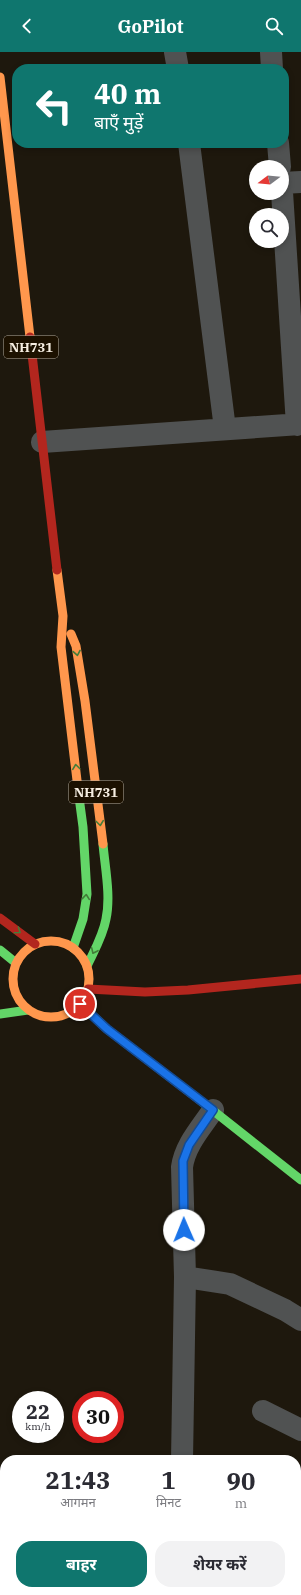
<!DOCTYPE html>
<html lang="hi">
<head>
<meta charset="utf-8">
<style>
	body { margin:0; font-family:"IBM Plex Serif","Noto Sans Devanagari",serif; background:#f2f2f3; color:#2b2b33; height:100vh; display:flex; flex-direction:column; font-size:15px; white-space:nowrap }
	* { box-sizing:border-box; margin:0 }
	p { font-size:13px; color:#7c7c81 }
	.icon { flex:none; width:22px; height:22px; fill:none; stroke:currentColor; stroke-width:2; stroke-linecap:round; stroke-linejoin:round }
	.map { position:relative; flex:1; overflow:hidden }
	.details { position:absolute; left:0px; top:1403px; width:301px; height:140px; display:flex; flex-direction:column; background:#fff; border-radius:16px 16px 0 0; box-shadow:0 2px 6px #0003 }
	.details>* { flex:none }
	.hud { position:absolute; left:12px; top:12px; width:277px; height:84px; border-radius:16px; box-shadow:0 2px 6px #0003; background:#0f766e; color:#fff; overflow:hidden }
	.needle { width:26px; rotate:254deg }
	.fabs { position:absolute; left:249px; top:108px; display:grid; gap:8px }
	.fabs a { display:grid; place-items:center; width:40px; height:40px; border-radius:50%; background:#fff; box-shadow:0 2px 6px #0003; font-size:20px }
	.speed { position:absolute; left:12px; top:1339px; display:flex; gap:8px; font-size:20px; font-weight:700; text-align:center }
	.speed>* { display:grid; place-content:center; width:52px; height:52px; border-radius:50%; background:#fff; box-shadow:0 2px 6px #0003; line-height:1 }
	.speed small { font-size:10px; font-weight:400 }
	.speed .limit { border:6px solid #d22; background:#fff; color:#111 }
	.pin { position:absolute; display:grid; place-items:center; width:34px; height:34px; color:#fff; margin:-17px; border:2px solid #fff; border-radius:50%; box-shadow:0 1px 4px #0007 }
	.me { position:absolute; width:44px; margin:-22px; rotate:359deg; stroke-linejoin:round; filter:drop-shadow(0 0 3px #0008) }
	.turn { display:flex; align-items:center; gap:14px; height:84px; padding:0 16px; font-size:18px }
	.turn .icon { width:52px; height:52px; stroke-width:2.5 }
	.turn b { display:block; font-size:28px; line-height:34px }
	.eta { display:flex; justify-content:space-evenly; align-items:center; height:68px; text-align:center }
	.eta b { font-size:24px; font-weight:700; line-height:28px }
	.button { display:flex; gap:8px; margin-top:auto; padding:8px 16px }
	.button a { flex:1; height:46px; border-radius:16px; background:#0f766e; color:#fff; font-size:16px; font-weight:700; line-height:46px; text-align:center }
	.button a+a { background:#f2f2f3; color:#2b2b33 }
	header { display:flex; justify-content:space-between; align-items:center; height:52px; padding:0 16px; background:#0f766e; color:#fff; font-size:18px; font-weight:700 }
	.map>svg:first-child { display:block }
</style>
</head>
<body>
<header><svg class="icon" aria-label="back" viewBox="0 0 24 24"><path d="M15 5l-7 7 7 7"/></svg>GoPilot<svg class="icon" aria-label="search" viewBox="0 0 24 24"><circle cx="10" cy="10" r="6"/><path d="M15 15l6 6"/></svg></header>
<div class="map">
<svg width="301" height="1543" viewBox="0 0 301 1543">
	<rect width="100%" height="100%" fill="#1e180d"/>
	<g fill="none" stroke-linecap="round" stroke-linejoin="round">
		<path stroke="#505252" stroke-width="22" d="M175,0L178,17
			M271,0L272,17
			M189,91L225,377
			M278,91L280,115
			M282,131L301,130
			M282,140L297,373
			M42,390L301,372
			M185,1225L230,1232L285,1258L301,1268
			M263,1359L301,1378
			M182,1408L185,1225L182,1115C185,1093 201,1076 213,1058
			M296,1453L301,1454
			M296,1520L301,1514
			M179,1543V1538
			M277,1543L281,1538"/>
		<path stroke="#63d668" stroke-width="9" d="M73,896L83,867L87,842L83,775L79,745
			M0,898L16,911
			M87,914C94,899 103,884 106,867C111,844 105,816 103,792
			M0,962L28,958
			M201,1049L301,1128"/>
		<path stroke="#ff974d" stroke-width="9" d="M0,25L30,285
			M57,518L63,564L61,595L79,745
			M71,582L76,594L85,649L103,792
			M13 927a38 38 0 1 1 76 0a38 38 0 1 1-76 0Z
			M80,952L107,977L201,1049"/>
		<path stroke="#b3261e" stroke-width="9" d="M30,285L57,518
			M0,866L35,892
			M88,937L145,940L188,938L301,927"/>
	</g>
	<defs><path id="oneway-chevron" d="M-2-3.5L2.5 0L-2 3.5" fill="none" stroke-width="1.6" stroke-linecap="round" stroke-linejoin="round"/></defs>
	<g stroke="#437d39">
		<use href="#oneway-chevron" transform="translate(77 601) rotate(80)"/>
		<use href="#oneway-chevron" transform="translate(76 715) rotate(-97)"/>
		<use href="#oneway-chevron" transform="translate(100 771) rotate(83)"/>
		<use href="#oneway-chevron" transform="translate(86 845) rotate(-84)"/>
		<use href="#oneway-chevron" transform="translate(18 879) rotate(35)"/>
		<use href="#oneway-chevron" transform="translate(94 899) rotate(115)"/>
	</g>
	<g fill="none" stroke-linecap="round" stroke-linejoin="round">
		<defs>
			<path id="route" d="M80,952L107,977L213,1058L189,1093L183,1109L184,1178"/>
		</defs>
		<use href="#route" stroke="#114b97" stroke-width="10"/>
		<use href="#route" stroke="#1a73e8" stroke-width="7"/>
	</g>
	<g text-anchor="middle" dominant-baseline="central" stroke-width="3.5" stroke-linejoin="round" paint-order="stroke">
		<g fill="#1c1100" stroke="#b5ac9e" stroke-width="1">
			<rect x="4" y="284" width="54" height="22" rx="3"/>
			<rect x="69" y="729" width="54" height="22" rx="3"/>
		</g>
		<g font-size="13" font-weight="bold" fill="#f6eee1">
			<text x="31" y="295">NH731</text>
			<text x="96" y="740">NH731</text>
		</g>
	</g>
</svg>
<div class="fabs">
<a><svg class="needle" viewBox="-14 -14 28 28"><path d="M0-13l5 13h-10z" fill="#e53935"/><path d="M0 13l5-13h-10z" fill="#7c7c81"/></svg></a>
<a><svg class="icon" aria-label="search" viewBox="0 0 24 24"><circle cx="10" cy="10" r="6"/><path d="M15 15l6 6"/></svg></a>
</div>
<div class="speed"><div>22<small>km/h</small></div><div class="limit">30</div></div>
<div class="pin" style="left:80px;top:952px;background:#d93025"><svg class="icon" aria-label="arrive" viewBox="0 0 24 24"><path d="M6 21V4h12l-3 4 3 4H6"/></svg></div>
<svg class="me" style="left:184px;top:1178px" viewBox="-20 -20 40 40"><circle r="19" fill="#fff"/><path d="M0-13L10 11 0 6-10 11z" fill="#1a73e8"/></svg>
<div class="hud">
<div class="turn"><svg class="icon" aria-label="left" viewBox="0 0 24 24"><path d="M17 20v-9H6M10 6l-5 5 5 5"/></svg><div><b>40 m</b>बाएँ मुड़ें</div></div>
</div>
<section class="details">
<div class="eta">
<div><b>21:43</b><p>आगमन</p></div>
<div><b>1</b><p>मिनट</p></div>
<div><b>90</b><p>m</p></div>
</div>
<div class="button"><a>बाहर</a><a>शेयर करें</a></div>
</section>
</div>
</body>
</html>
